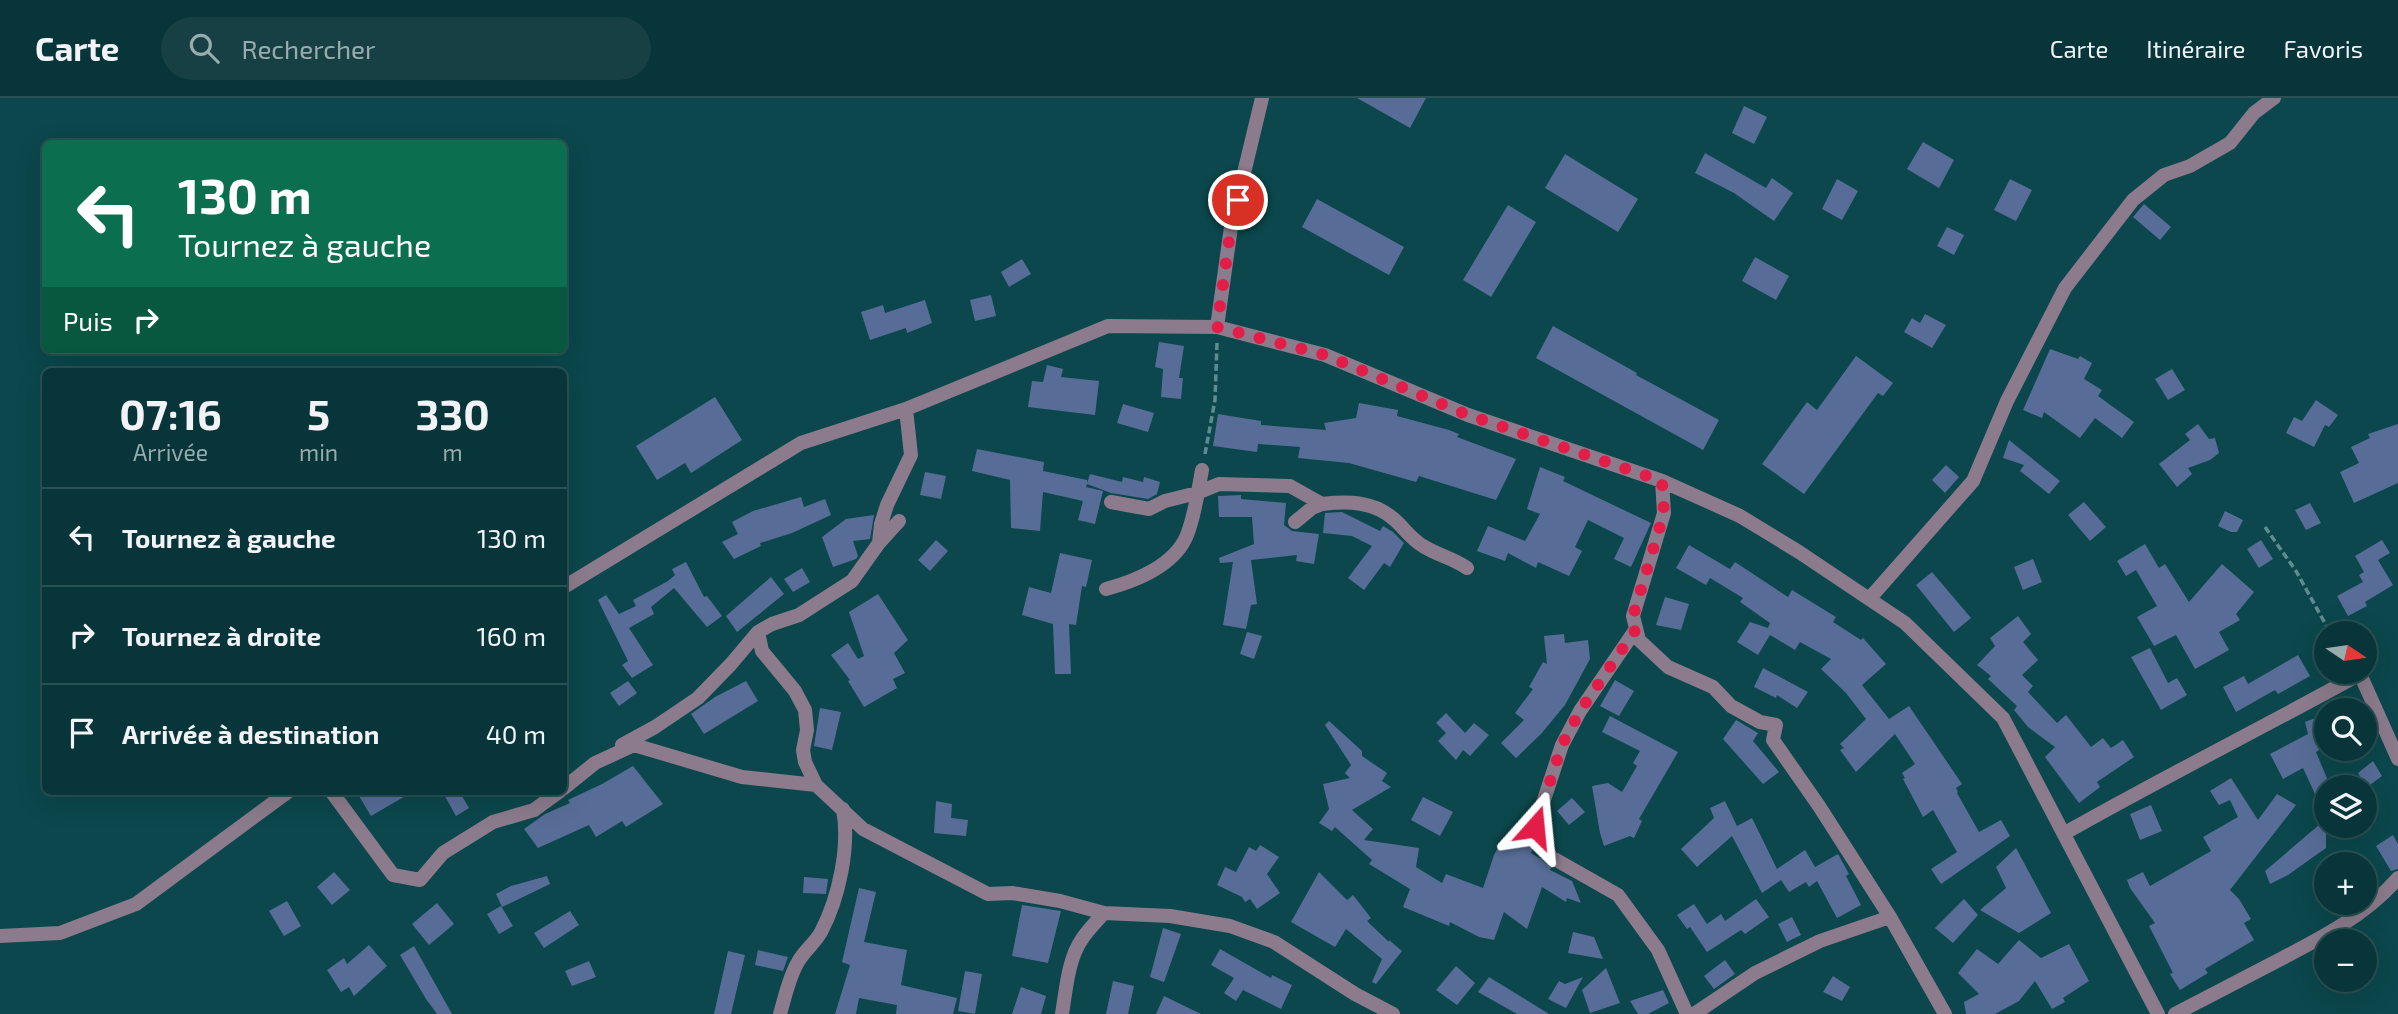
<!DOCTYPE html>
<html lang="fr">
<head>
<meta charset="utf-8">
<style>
	body { margin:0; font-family:"Exo 2",sans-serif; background:#164044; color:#f1f3f6; height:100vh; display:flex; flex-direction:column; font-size:26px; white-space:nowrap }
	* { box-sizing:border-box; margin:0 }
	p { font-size:23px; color:#98abae }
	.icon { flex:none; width:38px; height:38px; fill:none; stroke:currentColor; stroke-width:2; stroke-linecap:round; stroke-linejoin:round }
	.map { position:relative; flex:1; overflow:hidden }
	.drawer { position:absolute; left:42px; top:270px; width:525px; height:427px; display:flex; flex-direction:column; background:#083539; border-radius:10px; box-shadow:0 7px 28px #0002,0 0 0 2px #295053 }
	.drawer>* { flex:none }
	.top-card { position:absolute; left:42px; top:42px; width:525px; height:214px; border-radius:10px; box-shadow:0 7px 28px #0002,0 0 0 2px #295053; background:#0b6e4f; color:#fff; overflow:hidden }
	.needle { width:46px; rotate:103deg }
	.buttons { position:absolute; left:2314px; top:523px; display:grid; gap:14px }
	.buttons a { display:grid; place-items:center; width:63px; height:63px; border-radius:50%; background:#083539; box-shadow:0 7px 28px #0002,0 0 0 2px #295053; font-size:35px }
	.pin { position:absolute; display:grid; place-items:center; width:60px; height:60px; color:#fff; margin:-30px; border:4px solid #fff; border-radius:50%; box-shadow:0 2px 7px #0007 }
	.me { position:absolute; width:77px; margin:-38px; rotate:18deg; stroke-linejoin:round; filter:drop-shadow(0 0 5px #0008) }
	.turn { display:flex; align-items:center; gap:24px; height:147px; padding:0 21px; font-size:32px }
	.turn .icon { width:91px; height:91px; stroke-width:2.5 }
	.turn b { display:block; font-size:49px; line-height:60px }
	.then { display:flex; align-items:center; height:66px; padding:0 21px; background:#0003; gap:14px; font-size:26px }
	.eta { display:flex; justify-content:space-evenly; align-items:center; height:119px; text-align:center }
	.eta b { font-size:42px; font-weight:700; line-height:49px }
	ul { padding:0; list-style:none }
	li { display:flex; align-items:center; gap:21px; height:98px; padding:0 21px; border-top:2px solid #295053 }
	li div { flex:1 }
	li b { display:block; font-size:26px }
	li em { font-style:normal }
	header { display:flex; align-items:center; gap:42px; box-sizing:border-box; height:98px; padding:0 35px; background:#083539; border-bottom:2px solid #295053 }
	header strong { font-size:33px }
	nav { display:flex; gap:38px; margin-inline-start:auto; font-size:24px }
	.search { width:490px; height:63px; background:#164044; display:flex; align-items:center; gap:18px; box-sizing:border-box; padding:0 24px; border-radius:38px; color:#98abae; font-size:26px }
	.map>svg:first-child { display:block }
</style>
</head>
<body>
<header>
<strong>Carte</strong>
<div class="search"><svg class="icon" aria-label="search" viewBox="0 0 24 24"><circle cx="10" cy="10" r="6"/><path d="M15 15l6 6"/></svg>Rechercher</div>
<nav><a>Carte</a><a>Itinéraire</a><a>Favoris</a></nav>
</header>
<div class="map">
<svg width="2398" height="916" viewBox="0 0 2398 916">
	<rect width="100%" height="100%" fill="#0b474c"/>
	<path fill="#576d97" d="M1357,0H1426L1410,30Z
		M1744,8L1767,19L1754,46L1732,35Z
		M1923,44L1954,62L1939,90L1907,71Z
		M1705,55L1766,90L1772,80L1793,95L1774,123L1734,95L1695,75Z
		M1565,56L1638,101L1618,134L1545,90Z
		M1837,81L1858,93L1842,122L1822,111Z
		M2010,81L2032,92L2016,123L1994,112Z
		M1317,101L1404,149L1389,177L1302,129Z
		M2144,106L2171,129L2160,142L2133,119Z
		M1508,107L1536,124L1491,199L1463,182Z
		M1947,129L1964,137L1954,157L1937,148Z
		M1755,159L1789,178L1776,202L1742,183Z
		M1022,161L1031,176L1009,189L1001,174Z
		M991,197L996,218L975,223L970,202Z
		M925,202L932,225L907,235L906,230L870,242L861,214L883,207L885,215Z
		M1925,216L1946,227L1932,250L1904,234L1912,220L1920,225Z
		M1553,228L1637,275L1636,277L1719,322L1703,352L1536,260Z
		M1159,244L1184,248L1179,280H1183L1181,301L1161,299L1163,271L1155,269Z
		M2050,251L2078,261L2080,258L2092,265L2084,281L2102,292L2098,298L2134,324L2122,340L2095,320L2080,340L2044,314L2042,320L2023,312Z
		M1856,258L1893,285L1883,298L1878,295L1804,396L1762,366L1807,304L1817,312Z
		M1047,267L1063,271L1061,279L1099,283L1095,317L1028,309L1032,283L1043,284Z
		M2172,271L2185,292L2168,302L2155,281Z
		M715,299L742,342L691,375L685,365L657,382L636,348Z
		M2316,302L2338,317L2329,329L2325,327L2314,349L2286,335L2294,319L2302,323Z
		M1359,305L1398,312L1397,318L1449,332L1459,336L1457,339L1516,361L1496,402L1419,378L1416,384L1349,365L1298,360L1300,349L1258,346L1257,354L1213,348L1218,316L1261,323V327L1326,332L1324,325L1356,320Z
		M1123,306L1154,315L1148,334L1117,325Z
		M2198,326L2209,341L2215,340L2219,355L2210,362L2188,370L2192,376L2177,389L2159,366L2190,342L2185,336Z
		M2398,326V385L2354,405L2340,374L2359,365L2351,349L2370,340L2368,336Z
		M2009,342L2060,383L2049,396L2020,373L2024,367L2003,360Z
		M977,351L1044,364L1043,373L1087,382V385L1090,376L1122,384L1123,379L1143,384L1144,379L1160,384L1157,396L1148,401L1111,395L1087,386L1086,389L1103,393L1095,426L1078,422L1083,403L1043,394L1040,433L1011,430L1010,382L972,373Z
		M1946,367L1959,379L1945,395L1932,382Z
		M1540,369L1565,379L1563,383L1651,425L1631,469L1614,461L1624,440L1588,422L1575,449L1582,453L1569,478L1538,464L1536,470L1508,455L1505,463L1477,453L1488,428L1525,443L1540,416L1527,411Z
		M925,374L946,378L941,401L920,397Z
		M1241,397V401L1286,405L1284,427L1292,433L1319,436L1314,466L1296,463L1297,457L1251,462L1257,506L1251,507L1246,531L1223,527L1233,464L1220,465L1219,460L1254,446L1252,419H1219L1218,398Z
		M801,399L804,409L825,401L831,417L792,435L760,445L761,448L734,461L722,444L738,436L732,424L753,413Z
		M2084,404L2106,429L2090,443L2068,417Z
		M2310,405L2321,425L2306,432L2295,412Z
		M2225,413L2243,422L2237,434H2231L2218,428Z
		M1342,414L1380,433L1383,428L1393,434L1404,445L1390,469L1384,465L1364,492L1348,480L1372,448L1352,438L1323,435L1325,415Z
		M874,417L870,441L853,443L858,458L856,461L833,469L822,439L846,421Z
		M936,442L948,453L930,473L918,462Z
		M2261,442L2273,461L2259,470L2247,451Z
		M2382,442L2390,455L2378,462L2393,487L2365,504L2367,508L2348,518L2337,498L2363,484L2359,477L2364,474L2355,458Z
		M2145,446L2159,470L2165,466L2189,504L2222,466L2254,494L2236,516L2240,522L2219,534L2229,552L2195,571L2176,537L2154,548L2137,519L2157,508L2136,472L2126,478L2117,463Z
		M1689,447L1730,471L1735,464L1788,499L1792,492L1836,519L1833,524L1861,542L1863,540L1886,566L1862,587L1889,621L1909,608L1962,686L1956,690L1958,694L1957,695L1979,734L2001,722L2010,738L1941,786L1931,771L1957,754L1933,712L1923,719L1903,681L1905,680L1902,675L1915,666L1895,636L1856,674L1840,652L1844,650L1840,646L1866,621L1846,595L1821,571L1831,561L1800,544L1795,552L1770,537L1758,557L1737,544L1750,524L1768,530L1770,525L1740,504L1743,500L1710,480L1706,487L1676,470Z
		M1060,455L1092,462L1086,489L1082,488L1076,527L1069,526L1071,576H1055L1053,526L1022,517L1029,489L1051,495Z
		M2033,461L2042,484L2023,492L2014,469Z
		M686,464L704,499L707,498L722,518L707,529L674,490L651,509L654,516L629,530L653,567L632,580L622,567L628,563L598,502L606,497L619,516L636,508L633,502L668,483L675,477L672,471Z
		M802,470L810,484L793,494L784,481Z
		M1932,474L1971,520L1954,534L1916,487Z
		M771,479L784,496L737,534L726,518Z
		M878,496L908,542L894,555L905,575L893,581L897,590L864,609L848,583L850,582L831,557L848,545L858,561L864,558L849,514Z
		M1665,499L1689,506L1681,532L1656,527Z
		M2018,518L2031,536L2023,544L2038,562L2022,577L2033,588L2028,594L2057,625L2066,617L2091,649L2103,640L2111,650L2123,642L2134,659L2097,684L2100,689L2079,705L2045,659L2055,649L2028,629L2014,612L2017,608L1988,581L1991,578L1977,567L1995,548L1990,540Z
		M1247,534L1262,538L1254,561L1240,556Z
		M1564,536L1565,545L1588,542L1590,561L1565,607L1541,636L1516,660L1501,645L1524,622L1515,615L1533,591L1529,589L1543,564L1547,566L1544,538Z
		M2150,550L2168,585L2177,580L2187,597L2161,612L2131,559Z
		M2298,557L2310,578L2278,596L2275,592L2236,614L2223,589L2244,578L2248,586Z
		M1763,570L1808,594L1797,610L1777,597L1776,600L1754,589Z
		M1615,582L1634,593L1619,618L1600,608Z
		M628,583L637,595L619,608L610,595Z
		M746,583L758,603L704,636L691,616L715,599Z
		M820,610L841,614L832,652L814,648Z
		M1446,615L1465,635L1474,625L1489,637L1470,658L1463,652L1456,662L1438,643L1446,635L1436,625Z
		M2326,616V647L2316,654L2331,690H2326V720L2303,670L2283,681L2270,656L2308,636L2305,624Z
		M1610,618L1678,654L1639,721L1642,723L1634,740L1630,738L1604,748L1600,735L1592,688L1608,685L1622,694L1637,668L1633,665L1640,653L1602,634Z
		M1736,622L1758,635L1753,643L1779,674L1763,686L1723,641Z
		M1329,623L1362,653V658L1387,675L1382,683L1391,689L1352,712L1373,731L1364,742L1419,750L1416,769L1442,785L1446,776L1483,790L1494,757L1503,740L1517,748L1521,742L1534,748L1531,755L1541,761L1551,770L1550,772L1572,783L1581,805L1567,800L1566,804L1542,789L1527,831L1504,814L1494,842L1479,839L1450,824L1449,828L1403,809L1410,791L1369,766L1372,762L1335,729L1332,733L1319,725L1329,711L1323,686L1350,680L1345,675L1351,667L1325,627Z
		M2373,663L2382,678L2366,690L2358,675Z
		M633,668L663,706L626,729L622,723L596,739L589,727L538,750L524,731L545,716L570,705L568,702L602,686Z
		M2231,680L2258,722L2277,696L2296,707L2230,792L2239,801L2251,821L2244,825L2254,842L2205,871L2208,875L2180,892L2170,876L2173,875L2149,828L2155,825L2130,790L2127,782L2143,774L2150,788L2211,753L2203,739L2238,719L2230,702L2219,707L2210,693Z
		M367,693H414L371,718L359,698Z
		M442,693H459L469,710L456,718Z
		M1423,699L1453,714L1440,738L1411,722Z
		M1572,700L1585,714L1569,727L1557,713Z
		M936,703L952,706L951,720L968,722L966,738L934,735Z
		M1725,703L1737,728L1752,720L1777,771L1805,752L1815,769L1838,756L1849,776L1846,778L1861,807L1837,820L1817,783L1809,789L1806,784L1789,794L1781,782L1762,795L1732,738L1697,769L1681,751L1714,720L1710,710Z
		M2151,707L2162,733L2140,742L2130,716Z
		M2326,721V750L2288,777L2270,786L2265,773Z
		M2393,737L2398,746V771L2391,773L2376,748Z
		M1260,747L1279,759L1267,776L1280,795L1257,811L1250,801L1245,804L1242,799L1217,787L1225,769L1236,774L1249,749L1256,753Z
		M2016,750L2051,815L2019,835L1980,812L2006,790L1996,769Z
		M334,774L350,792L332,807L317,789Z
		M1319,774L1347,802L1353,797L1371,820L1367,823L1389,844V842L1402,853L1376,886L1372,884L1382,861L1346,831L1335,849L1291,824Z
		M547,778L550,786L502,809L496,796L511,788Z
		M804,779L828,781L826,796L803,795Z
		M859,790L876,794L864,844L907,852L901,887L957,900L953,916H896L897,907L859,900L856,916H835L850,867L842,864Z
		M1756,801L1769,819L1745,836L1741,832L1707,854L1690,829L1687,831L1677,817L1694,806L1707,826L1721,816L1725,823Z
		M1964,801L1978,817L1953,845L1935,830Z
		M287,803L301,828L284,838L269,813Z
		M437,805L454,826L429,847L412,826Z
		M1022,807L1061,813L1048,865L1012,858Z
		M501,808L513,828L499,836L487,816Z
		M570,813L579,827L544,850L534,835Z
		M1792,819L1801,837L1787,844L1778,826Z
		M1163,830L1181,836L1164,884L1150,879Z
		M1573,834L1594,839L1603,861L1568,855Z
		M2019,842L2041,860L2069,846L2089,883L2063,900L2065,904L2052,911L2035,883L2019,903L1995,916H1966L1964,904L1979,896L1958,875L1977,851L1998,866Z
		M369,847L387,868L354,898L349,889L341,894L327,872L344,860L347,866Z
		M414,848L452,916H437L426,901L400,857Z
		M1220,851L1271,880L1272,877L1292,887L1281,911L1243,892L1236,903L1224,895L1234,880L1211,867Z
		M758,852L788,859L783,873L755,867Z
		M728,853L745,857L731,916H714Z
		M1725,862L1735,876L1714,891L1704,878Z
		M589,863L596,879L572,888L565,873Z
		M1456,868L1475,885L1457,907L1436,892Z
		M1606,870L1620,905L1590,915L1582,892Z
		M965,873L982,876L975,916L958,913Z
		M1833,878L1850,889L1842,903L1823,894Z
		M1489,879L1549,916H1517L1478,894Z
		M1583,879L1566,910L1548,901L1559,883L1565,886Z
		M1113,883L1134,888L1128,916H1106Z
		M1021,889L1046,898L1041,916H1012Z
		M1663,892L1669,905L1648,916H1638L1630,903Z
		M1164,898L1201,916H1156Z"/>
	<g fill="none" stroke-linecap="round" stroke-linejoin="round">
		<path stroke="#5d8d91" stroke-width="3.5" stroke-dasharray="7 3.5" stroke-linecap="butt" d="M1205,356L1215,302L1217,245
			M2265,429L2296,473L2331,536"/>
		<path stroke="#8b7b8c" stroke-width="14" d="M1217,229L1231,129L1262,0
			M1662,383L1664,415L1633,518L1639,542L1668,569L1713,589L1731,608L1760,624L1776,627L1773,642L1819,708L1890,819L1945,916
			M1111,404L1149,411L1165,403L1197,395L1219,386L1290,388L1322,406L1312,410L1295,424
			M1322,406C1348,403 1374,403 1395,422C1405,431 1411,441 1423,448C1437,457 1453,460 1467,470
			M879,445L881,426L887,407L911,357L906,311
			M564,489L801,345L906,311L1108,228L1217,229L1325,257L1468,317L1662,383L1740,418L1799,454L1905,525L2003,620L2158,916
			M1106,491C1136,483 1175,467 1187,437C1195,417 1198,393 1202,372
			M1870,500L1973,383L2007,303L2065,190L2133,102L2164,77L2190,68L2230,45L2254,15L2274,0
			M1636,531L1580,613L1562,647L1535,729L1551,759L1618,797L1658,852L1687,916
			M758,534L762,553L795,593L805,612L807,632L803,652L805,664L816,687
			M622,647L655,629L698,600L731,566L758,534L772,526L799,517L852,483L879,445L899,423
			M564,690L595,665L634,647L742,679L816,687L863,731L988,796L1012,795L1060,803L1104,815L1170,818L1230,828L1274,844L1355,896L1393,916
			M331,693L393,777L420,782L443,755L493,724L534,712L560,693
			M2065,735C2162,680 2262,630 2360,576L2398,661
			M0,838L60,835L136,806L289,693
			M780,916C785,899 789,879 798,864C804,853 815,845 821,834C839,800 850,748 843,711
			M1062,916C1066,892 1068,861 1082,841C1088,832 1097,823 1104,815
			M1694,916L1755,875L1820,843L1890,819
			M2175,916C2209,898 2243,881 2277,863C2321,840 2365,818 2398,780"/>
	</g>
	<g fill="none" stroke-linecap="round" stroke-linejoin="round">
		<path stroke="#e11d48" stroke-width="12" stroke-dasharray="0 21.6" d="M1238,102L1231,129L1217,229L1325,257L1468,317L1662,383L1664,415L1633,518L1636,531L1580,613L1562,647L1535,729"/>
	</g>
</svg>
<div class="buttons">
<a><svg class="needle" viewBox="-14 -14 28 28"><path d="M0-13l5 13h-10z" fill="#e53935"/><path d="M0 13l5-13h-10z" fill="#98abae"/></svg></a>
<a><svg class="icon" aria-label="search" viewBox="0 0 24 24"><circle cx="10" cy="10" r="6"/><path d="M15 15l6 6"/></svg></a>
<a><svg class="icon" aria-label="layers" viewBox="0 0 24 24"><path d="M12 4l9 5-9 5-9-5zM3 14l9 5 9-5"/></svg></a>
<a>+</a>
<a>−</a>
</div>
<div class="pin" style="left:1238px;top:102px;background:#d93025"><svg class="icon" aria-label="arrive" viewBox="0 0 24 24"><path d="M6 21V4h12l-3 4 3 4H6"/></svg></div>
<svg class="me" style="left:1535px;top:729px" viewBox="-20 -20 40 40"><path d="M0-17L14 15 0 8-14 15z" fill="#e11d48" stroke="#fff" stroke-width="4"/></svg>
<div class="top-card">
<div class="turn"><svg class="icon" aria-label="left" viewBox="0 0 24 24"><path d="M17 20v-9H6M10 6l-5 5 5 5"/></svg><div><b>130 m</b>Tournez à gauche</div></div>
<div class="then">Puis<svg class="icon" aria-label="right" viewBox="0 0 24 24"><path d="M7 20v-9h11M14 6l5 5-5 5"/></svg></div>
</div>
<section class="drawer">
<div class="eta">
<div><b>07:16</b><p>Arrivée</p></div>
<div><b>5</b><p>min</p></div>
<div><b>330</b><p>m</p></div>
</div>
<ul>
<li><svg class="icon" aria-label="left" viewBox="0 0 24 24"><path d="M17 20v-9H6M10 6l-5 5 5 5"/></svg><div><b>Tournez à gauche</b></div><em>130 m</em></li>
<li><svg class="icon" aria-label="right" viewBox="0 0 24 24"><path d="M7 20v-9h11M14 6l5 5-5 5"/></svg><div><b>Tournez à droite</b></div><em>160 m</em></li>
<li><svg class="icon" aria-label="arrive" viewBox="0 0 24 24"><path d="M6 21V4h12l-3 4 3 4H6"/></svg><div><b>Arrivée à destination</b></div><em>40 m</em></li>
</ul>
</section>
</div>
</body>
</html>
